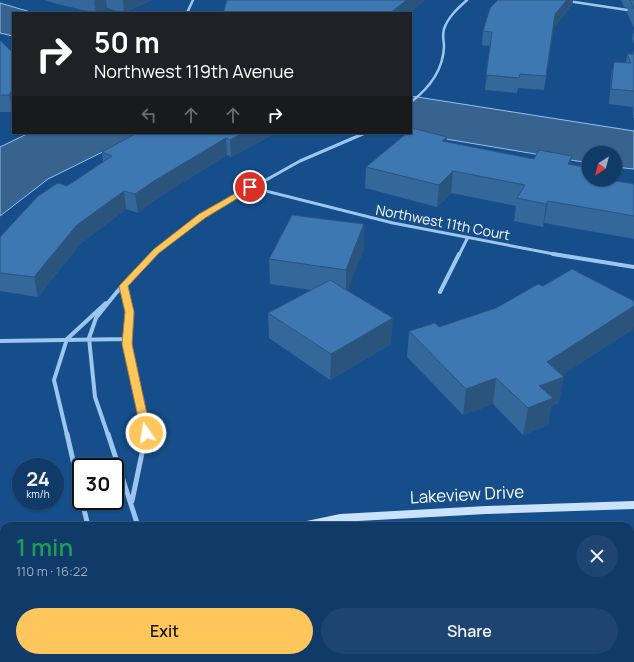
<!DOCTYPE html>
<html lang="en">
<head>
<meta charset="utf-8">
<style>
	body { margin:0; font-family:Manrope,sans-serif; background:#1e4571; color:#f1f3f6; height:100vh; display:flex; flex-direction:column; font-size:15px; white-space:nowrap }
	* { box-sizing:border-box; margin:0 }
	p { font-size:13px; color:#9cadc0 }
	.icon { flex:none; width:22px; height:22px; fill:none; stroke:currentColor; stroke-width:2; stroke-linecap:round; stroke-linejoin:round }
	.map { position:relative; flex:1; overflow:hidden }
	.panel { position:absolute; left:0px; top:522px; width:634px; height:140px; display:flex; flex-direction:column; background:#103a68; border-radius:12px 12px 0 0; box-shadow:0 1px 3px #0004,0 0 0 1px #30547c }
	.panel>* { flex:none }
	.guide { position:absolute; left:12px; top:12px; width:400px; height:122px; border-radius:0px; box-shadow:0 1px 3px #0004,0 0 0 1px #30547c; background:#202124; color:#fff; overflow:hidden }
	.needle { width:26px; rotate:216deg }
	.fabs { position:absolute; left:582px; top:146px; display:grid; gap:8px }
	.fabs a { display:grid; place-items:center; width:40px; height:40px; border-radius:50%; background:#103a68; box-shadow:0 1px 3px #0004,0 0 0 1px #30547c; font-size:20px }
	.speed { position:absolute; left:12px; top:458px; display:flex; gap:8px; font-size:20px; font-weight:700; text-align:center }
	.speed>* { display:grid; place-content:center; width:52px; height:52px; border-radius:50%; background:#103a68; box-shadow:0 1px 3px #0004,0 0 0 1px #30547c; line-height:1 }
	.speed small { font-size:10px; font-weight:400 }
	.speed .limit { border:2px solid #111; border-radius:6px; background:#fff; color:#111 }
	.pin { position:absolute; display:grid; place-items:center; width:34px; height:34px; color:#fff; margin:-17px; border:2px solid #fff; border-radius:50%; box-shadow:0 1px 4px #0007 }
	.me { position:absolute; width:44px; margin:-22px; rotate:347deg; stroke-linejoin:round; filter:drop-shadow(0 0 3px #0008) }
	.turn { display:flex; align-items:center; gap:14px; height:84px; padding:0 16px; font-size:18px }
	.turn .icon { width:52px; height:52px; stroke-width:2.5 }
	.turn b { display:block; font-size:28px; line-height:34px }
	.lanes { display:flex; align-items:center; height:38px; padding:0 16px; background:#0003; justify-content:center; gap:20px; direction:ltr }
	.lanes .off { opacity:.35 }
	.round { display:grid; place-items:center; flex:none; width:42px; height:42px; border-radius:21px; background:#1e4571 }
	.headline { display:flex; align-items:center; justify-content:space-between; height:68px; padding:0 16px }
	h1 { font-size:24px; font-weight:600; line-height:30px; color:#1e9e55 }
	.primary-button { display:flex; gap:8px; margin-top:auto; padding:8px 16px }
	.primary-button a { flex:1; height:46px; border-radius:24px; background:#ffc75b; color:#111; font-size:16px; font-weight:600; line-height:46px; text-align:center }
	.primary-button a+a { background:#1e4571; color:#f1f3f6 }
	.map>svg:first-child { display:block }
</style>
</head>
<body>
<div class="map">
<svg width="634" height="662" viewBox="0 0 634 662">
	<rect width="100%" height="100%" fill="#154e8a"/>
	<path fill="#38638f" stroke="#8fc2f2" d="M0,3L34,13H13V36L0,33Z
		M411,96L634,131V169L615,167V153H589V163L410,133Z
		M29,133H141L48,179L0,216V147Z"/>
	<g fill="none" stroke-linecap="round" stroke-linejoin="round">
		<path stroke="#9dc6ef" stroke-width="2.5" d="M561,0L634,11
			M187,13L193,0
			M411,102C428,89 443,70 444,47C444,41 442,36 444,29C448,17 458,8 467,0"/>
		<path stroke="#9dc6ef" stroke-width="3" d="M250,187L393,223L559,255
			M152,255L202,216L300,161L365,133
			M459,255L467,239"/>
		<path stroke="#9dc6ef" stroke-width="4" d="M553,254L634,267
			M123,286L130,312L127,344L146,435
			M440,292L459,254
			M0,341L127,339
			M67,435L54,380L67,339L106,303
			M108,435L95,397L89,338L96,318L116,293L153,254"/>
		<path stroke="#9dc6ef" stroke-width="5" d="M67,434L81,496
			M108,434L138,526
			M82,501L88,526
			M132,501L146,434"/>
		<path fill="#cae2fb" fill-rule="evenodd" d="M634,501V509L486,514L340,522L320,526H297L298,523L302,522L340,514L486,506Z
			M630,550H634V558H630Z
			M4,590V598L0,599V591Z
			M4,656V658H21L18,662H0V657Z"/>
	</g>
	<path fill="#34679a" d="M45,0H152L124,13L107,8L96,13L57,4Z
		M498,0H573L572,5L554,28L544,90L518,88L517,93L485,90L490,46L482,45L483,31Z
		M621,0H634V44L632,39L634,28L627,13L628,8L624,7Z
		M0,40L13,53V111L12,112H0Z
		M634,50V118H633V107L609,104L611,77L614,62H626L627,54H633Z
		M276,133L231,157L227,155L156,199L138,213L126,209L80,244L38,297L0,291V237L67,186L103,162L102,152Z
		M447,142L534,159L570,164L619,173L617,181L634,184V239L544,223L543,227L514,221L516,206L451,193L437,207L365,188L366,167Z
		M364,248L347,291L391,344L330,380L269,338L268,313L311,290L270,284L269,259Z
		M543,286L634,301V323L633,329L562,375L559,403L551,406L548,425L523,435L493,404L463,415L407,357L409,331L439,327L496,308Z"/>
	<path fill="#2b547d" d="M96,0H106L107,8L96,13L94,1Z
		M123,0H152L124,13Z
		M407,0H426L409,13H390Z
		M567,0H573L572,5L554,28L544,90L555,14Z
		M13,88V111L12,112L9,95Z
		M243,133H276L231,157L230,140Z
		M447,137L445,158L442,141Z
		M226,138L227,155L156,199L138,213L135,194L154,181Z
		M572,156L568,177V164Z
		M453,171L451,193L437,207L439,185Z
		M124,191L126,209L80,244L38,297L34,277L77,225Z
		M548,201L544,223L543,227L546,204Z
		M364,224V248L346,295V270Z
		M634,306V323L633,329L555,380L564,377L559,403L551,406L548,425L523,435L528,408L539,386L547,362Z
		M393,318L391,344L330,380L331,354Z
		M496,378L493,404L463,415L466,389Z"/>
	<path fill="#3d78b3" stroke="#2b547d" d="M227,0H407L390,13H223Z
		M498,0H567L555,14L546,76L520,74L519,78L486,75L492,32L483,31L490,8Z
		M630,0H634V9Z
		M0,40L13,53V88L9,95H0Z
		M627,54H634V91L611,89L614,62L631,63Z
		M412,128L447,137L442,141L534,159L539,150L572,156L568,164L589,168V179H615V172L619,173L616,181L634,184V216L548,201L546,204L517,198L525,185L453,171L439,185L366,167L407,133H411V130Z
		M137,133H243L230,140L226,138L154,181L135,194L124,191L77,225L34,277L0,273V237L38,196L58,183L67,186L112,156L102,152Z
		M292,215L364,224L346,270L269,259Z
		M572,269L634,301V306L547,362L564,377L539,386L553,398L528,408L496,378L466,389L409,331L435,323L439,327L496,308L538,284L543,286Z
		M330,280L393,318L331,354L268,313Z"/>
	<path fill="#ffc75b" stroke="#a6813b" d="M250,185L254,187L253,189L205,218L159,253L128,286L134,312L132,344L151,433L150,435H142L122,344L125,312L119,286L154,249L199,214Z"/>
	<g text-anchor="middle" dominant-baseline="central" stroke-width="4" stroke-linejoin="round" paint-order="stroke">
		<g font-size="14" fill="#fff" stroke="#154e8a">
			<text transform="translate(443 222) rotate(11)">Northwest 11th Court</text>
		</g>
		<g font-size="17" fill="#fff" stroke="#154e8a">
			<text transform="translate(467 494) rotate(-3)">Lakeview Drive</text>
		</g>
	</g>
</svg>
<div class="fabs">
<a><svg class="needle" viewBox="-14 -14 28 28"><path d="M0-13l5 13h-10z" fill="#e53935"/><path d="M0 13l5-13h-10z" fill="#9cadc0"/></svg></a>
</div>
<div class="speed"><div>24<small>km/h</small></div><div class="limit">30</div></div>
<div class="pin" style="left:250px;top:187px;background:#d93025"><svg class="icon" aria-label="arrive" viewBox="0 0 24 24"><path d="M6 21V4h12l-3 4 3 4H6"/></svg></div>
<svg class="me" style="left:146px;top:433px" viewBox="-20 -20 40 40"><circle r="17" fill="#ffc75b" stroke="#fff" stroke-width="3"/><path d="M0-11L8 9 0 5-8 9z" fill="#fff"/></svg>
<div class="guide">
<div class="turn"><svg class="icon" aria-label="right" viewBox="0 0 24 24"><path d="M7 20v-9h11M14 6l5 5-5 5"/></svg><div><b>50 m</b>Northwest 119th Avenue</div></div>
<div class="lanes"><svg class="icon off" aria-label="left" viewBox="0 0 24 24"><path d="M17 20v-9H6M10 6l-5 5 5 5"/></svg><svg class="icon off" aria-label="ahead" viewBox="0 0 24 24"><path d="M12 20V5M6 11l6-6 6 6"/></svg><svg class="icon off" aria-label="ahead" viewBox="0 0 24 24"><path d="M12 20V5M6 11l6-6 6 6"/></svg><svg class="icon" aria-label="right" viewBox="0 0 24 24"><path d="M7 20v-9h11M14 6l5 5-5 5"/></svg></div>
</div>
<section class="panel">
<div class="headline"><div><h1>1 min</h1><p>110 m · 16:22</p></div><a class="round"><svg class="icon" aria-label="close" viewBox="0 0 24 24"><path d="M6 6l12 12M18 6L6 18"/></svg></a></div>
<div class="primary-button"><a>Exit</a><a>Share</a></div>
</section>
</div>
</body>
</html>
